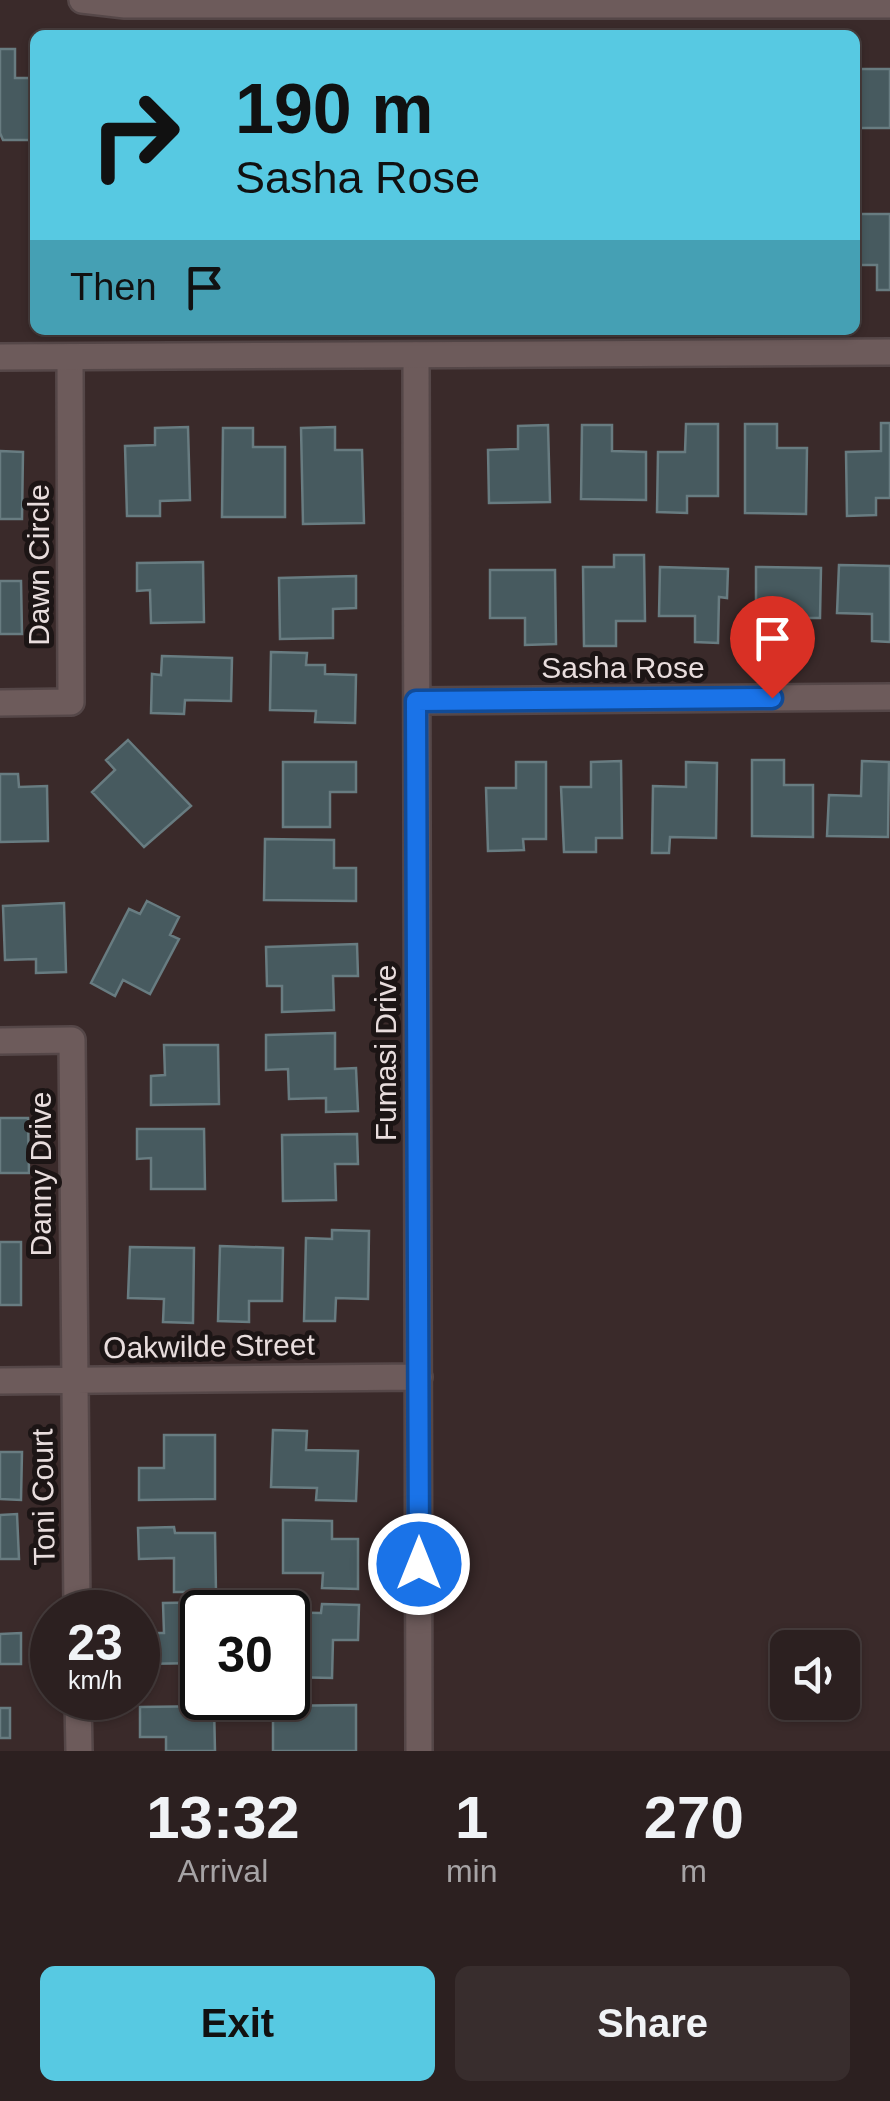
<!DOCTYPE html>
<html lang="en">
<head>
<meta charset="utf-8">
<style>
	body { margin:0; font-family:Helvetica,sans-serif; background:#382d2d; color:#f1f3f6; height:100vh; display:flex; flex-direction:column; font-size:38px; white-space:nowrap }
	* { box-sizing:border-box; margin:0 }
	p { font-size:32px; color:#a6a3a5 }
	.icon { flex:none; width:55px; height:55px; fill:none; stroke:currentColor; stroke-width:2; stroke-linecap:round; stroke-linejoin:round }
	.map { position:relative; height:1751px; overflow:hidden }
	.sheet { display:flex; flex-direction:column; background:#2c2020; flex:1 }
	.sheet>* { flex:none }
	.top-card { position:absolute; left:30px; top:30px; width:830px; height:305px; border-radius:15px; box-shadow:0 2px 8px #0004,0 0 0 2px #483e3e; background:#57c9e2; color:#111; overflow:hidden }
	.buttons { position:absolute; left:770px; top:1630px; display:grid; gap:20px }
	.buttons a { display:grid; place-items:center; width:90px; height:90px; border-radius:15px; background:#2c2020; box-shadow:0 2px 8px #0004,0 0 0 2px #483e3e; font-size:50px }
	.speed { position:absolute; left:30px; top:1590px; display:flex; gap:20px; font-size:50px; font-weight:700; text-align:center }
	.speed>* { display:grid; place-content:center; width:130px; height:130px; border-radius:50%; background:#2c2020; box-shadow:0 2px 8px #0004,0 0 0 2px #483e3e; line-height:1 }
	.speed small { font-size:25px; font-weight:400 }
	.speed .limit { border:5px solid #111; border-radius:15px; background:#fff; color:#111 }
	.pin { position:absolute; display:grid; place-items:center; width:85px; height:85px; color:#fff; margin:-102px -42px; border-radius:50% 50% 50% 0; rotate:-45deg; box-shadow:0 0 10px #0007 }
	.pin .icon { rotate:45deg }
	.me { position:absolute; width:110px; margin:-55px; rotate:0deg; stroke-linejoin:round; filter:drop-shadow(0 0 8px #0008) }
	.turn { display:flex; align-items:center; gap:35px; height:210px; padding:0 40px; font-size:45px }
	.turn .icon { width:130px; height:130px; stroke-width:2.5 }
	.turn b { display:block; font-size:70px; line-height:85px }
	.then { display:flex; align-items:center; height:95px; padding:0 40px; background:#0003; gap:20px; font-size:38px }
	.eta { display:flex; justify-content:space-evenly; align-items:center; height:170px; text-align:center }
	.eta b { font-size:60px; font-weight:600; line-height:70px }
	.action { display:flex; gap:20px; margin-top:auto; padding:20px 40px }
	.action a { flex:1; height:115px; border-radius:15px; background:#57c9e2; color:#111; font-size:40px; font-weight:600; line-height:115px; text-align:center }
	.action a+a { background:#382d2d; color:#f1f3f6 }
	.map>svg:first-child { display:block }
</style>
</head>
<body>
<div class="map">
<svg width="890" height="1751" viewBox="0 0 890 1751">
	<rect width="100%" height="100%" fill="#3a2a2a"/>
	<path fill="#475a5f" stroke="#687c81" stroke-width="2.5" d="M0,49H15V78H35V140H3L0,133Z
		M855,69H890V128H857Z
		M855,214H890V290H877V265H855Z
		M881,423H890V498H876V515L847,516L846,452L881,451Z
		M686,424H718V496H687V513L657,512L658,452H685Z
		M745,424H777V448H807L806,514L745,513Z
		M548,425L550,502L489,503L488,450L518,449V426Z
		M582,425H612V451L646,452V500L581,499Z
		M188,427L190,500L160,501V516H127L125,446L155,445V428Z
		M335,427V450H362L364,523L303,524L301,428Z
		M223,428H253V447H285V517H222Z
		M0,451L23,452L22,519H0Z
		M614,555H644L645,621H616V646H584L583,567H614Z
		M203,562L204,622L151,623L150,590L137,591V563Z
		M839,565L890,566V642L872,641V614L837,613Z
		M660,567L728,569L727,598L719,597L718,643L695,642V616H659Z
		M756,567L821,568L820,618H787V643H756Z
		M490,570H555L556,644L525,645V618H490Z
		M356,576V608L333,609V638L280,639L279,578Z
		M0,581H21L22,634H0Z
		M271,652L307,653L306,665H325V674L356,675L355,723L315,722L316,711L270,710Z
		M162,656L232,658L231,701L185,700L184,714L151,713L152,674L161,675Z
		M128,740L191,806L144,847L92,792L115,770L106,760Z
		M752,760H784V785H813V837L752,836Z
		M621,761L622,838H596V852H564L561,787H591V762Z
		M862,761L889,762L888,837L827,836L829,795L861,796Z
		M283,762H356V792H330V827H283Z
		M516,762H546V839H523L524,850L488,851L486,788H516Z
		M686,762L717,763L716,838L670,837L669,853H652L653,786L686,787Z
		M0,774H18L19,787L47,786L48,841L0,842Z
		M265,839L334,840V868H356V901L264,900Z
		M147,901L179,917L170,935L179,939L150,994L123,980L115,996L91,983L129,909L140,914Z
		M64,903L66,972L36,973V959L5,960L3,906Z
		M357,944L358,976H333L334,1010L282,1012V986H267L266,947Z
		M335,1033V1069L356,1068L358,1111L326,1112V1098L289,1099L288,1069L266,1070V1035Z
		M164,1045H218L219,1104L151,1105V1076L165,1075Z
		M0,1118H28L29,1173H0Z
		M137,1129H204L205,1189H151V1158L137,1159Z
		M357,1134L358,1164H335L336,1200L283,1201L282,1135Z
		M332,1230L369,1231L368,1299L336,1298L335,1321H304L306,1238L332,1239Z
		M0,1242H21V1305H0Z
		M220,1246L283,1248L282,1301H249V1322L218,1321Z
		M130,1247L194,1248L193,1323L163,1322L164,1299L128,1298Z
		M273,1430L307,1431L306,1450L358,1451L356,1501L316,1500L317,1488L271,1487Z
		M164,1435H215V1499L139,1500V1468H164Z
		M0,1452H22L21,1500L0,1499Z
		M17,1514L19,1559H0V1515Z
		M283,1520L332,1521V1539H358V1589L322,1588L323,1573H283Z
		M174,1527L175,1533H215L216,1592H174V1558L139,1559L138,1528Z
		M216,1602V1612H202V1663L138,1664V1633H164L163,1603Z
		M322,1604L359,1605L358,1640H333L332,1678L288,1677V1612H271L321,1613Z
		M21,1633V1664H0V1634Z
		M356,1705V1751H273V1706Z
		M214,1706L215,1751H166V1737H140V1707Z
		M0,1708H10V1738H0Z"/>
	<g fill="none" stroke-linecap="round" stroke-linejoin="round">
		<defs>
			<path id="minor" d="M82,0L125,5H890
				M416,355L419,1751
				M417,701L890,697
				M0,703L71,702L70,357
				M0,1041L72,1040L77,1612
				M0,1381L419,1377
				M78,1698L79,1751"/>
			<path id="tertiary" d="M0,357L890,352"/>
		</defs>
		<use href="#minor" stroke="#554748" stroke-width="30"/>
		<use href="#tertiary" stroke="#554748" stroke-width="30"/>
		<use href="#minor" stroke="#6d5b5b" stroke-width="25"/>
		<use href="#tertiary" stroke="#6d5b5b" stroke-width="25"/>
	</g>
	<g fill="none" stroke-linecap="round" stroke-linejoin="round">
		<defs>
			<path id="route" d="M419,1564L416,701L772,698"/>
		</defs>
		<use href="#route" stroke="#114b97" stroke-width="25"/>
		<use href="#route" stroke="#1a73e8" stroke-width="18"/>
	</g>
	<g text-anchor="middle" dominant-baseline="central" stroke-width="10" stroke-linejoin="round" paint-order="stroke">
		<g font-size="30" fill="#e8dddd" stroke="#1c1515">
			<text transform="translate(38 565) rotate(-90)">Dawn Circle</text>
			<text x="623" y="667">Sasha Rose</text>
			<text transform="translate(385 1053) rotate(-90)">Fumasi Drive</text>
			<text transform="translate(40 1174) rotate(-90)">Danny Drive</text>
			<text transform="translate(209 1346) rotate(-1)">Oakwilde Street</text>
			<text transform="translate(43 1497) rotate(-91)">Toni Court</text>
		</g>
	</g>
</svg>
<div class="buttons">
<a><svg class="icon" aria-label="sound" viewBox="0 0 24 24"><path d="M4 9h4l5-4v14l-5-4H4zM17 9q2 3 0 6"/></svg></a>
</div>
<div class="speed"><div>23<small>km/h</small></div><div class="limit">30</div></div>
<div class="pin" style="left:772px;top:698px;background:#d93025"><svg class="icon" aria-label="arrive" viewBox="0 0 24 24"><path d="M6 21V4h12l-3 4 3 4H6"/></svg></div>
<svg class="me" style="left:419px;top:1564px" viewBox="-20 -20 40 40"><circle r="17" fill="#1a73e8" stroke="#fff" stroke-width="3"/><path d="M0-11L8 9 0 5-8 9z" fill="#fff"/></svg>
<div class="top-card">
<div class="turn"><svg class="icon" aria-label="right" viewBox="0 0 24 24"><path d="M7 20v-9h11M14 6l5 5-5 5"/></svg><div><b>190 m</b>Sasha Rose</div></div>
<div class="then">Then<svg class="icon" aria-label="arrive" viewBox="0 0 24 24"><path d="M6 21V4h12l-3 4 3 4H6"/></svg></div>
</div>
</div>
<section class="sheet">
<div class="eta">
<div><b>13:32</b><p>Arrival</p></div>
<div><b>1</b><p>min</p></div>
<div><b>270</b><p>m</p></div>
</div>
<div class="action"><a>Exit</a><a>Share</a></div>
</section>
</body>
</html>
